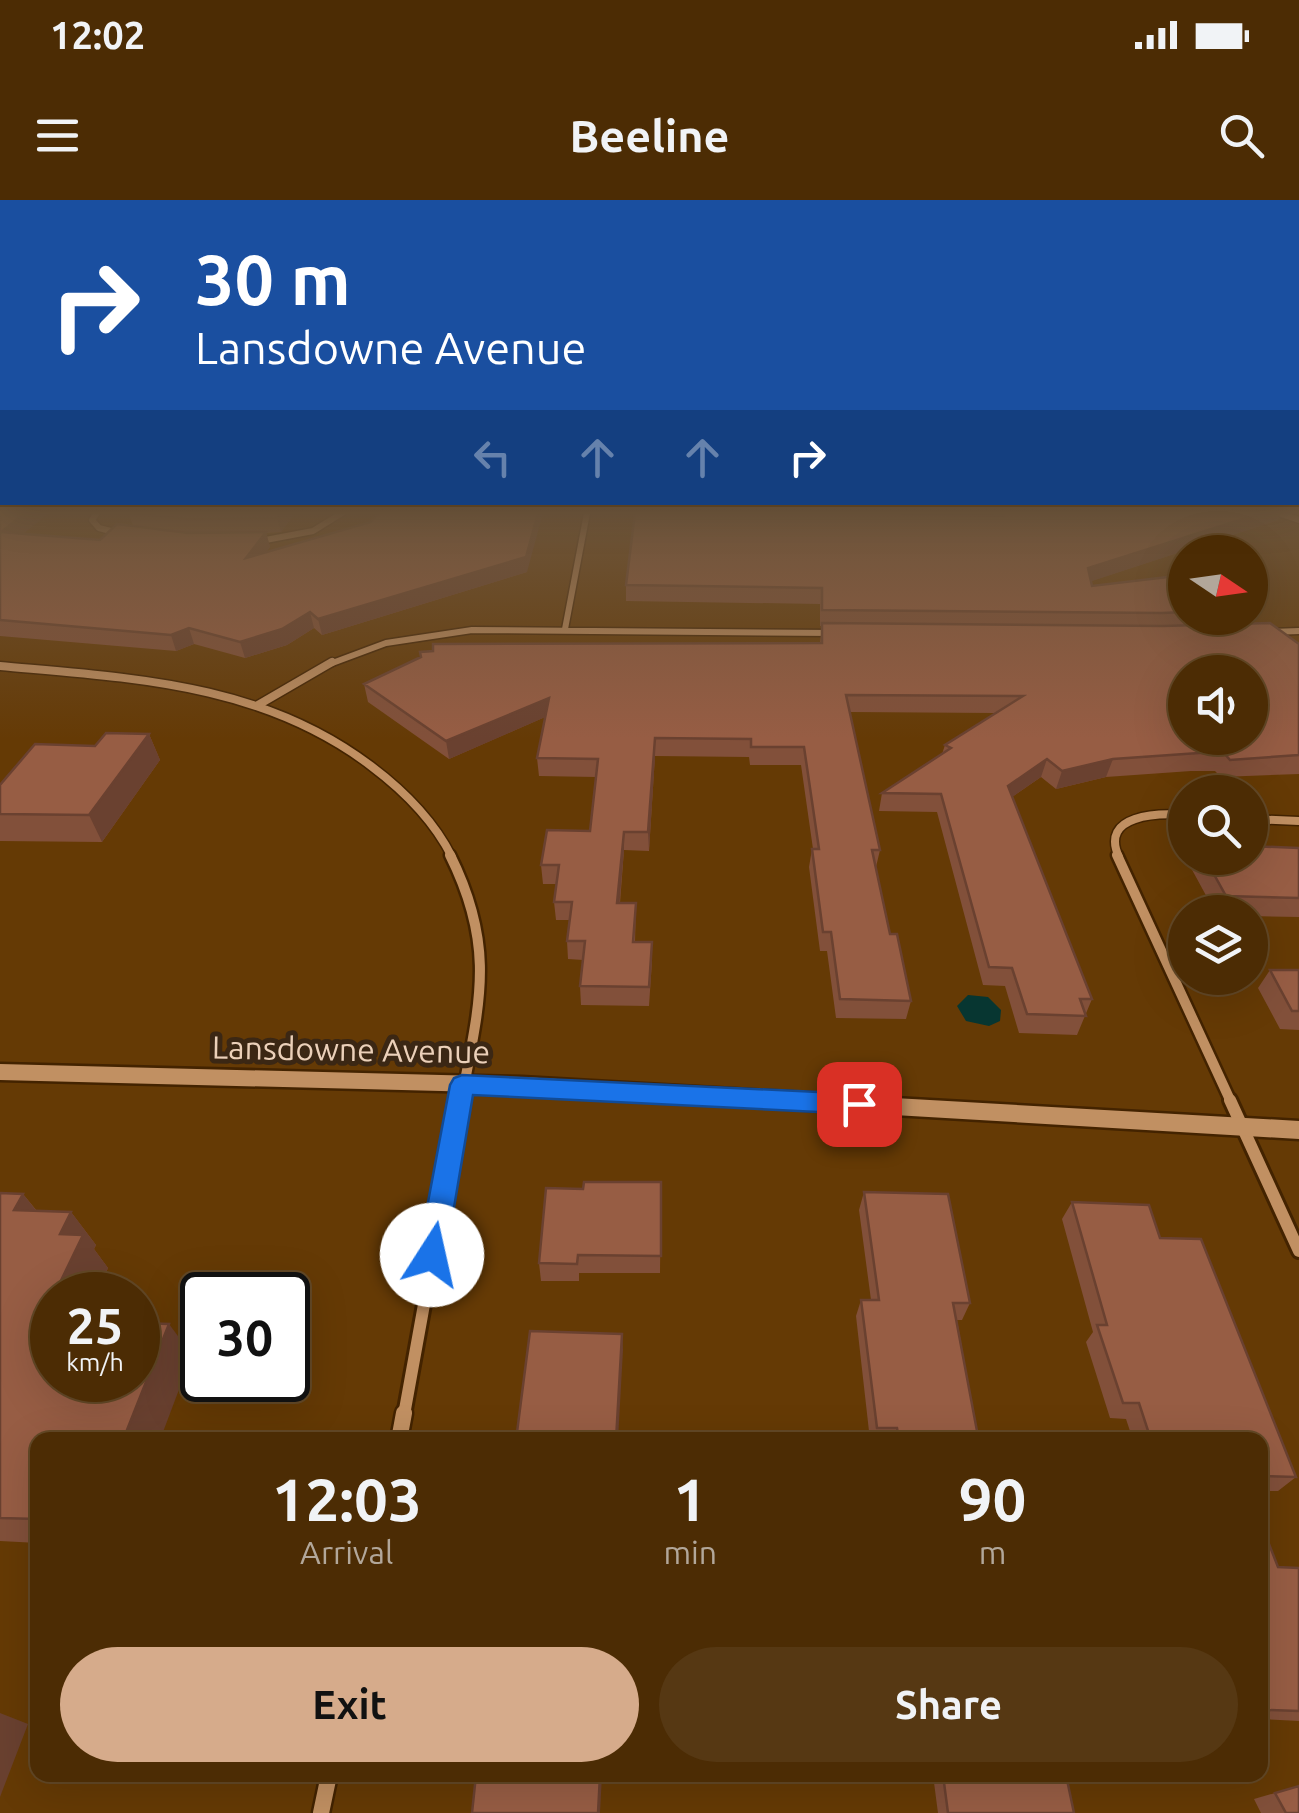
<!DOCTYPE html>
<html lang="en">
<head>
<meta charset="utf-8">
<style>
	body { margin:0; font-family:Ubuntu,sans-serif; background:#563813; color:#f1f3f6; height:100vh; display:flex; flex-direction:column; font-size:38px; white-space:nowrap }
	* { box-sizing:border-box; margin:0 }
	p { font-size:32px; color:#b2a79a }
	.icon { flex:none; width:55px; height:55px; fill:none; stroke:currentColor; stroke-width:2; stroke-linecap:round; stroke-linejoin:round }
	.map { position:relative; flex:1; overflow:hidden }
	.side { position:absolute; left:30px; top:1232px; width:1238px; height:350px; display:flex; flex-direction:column; background:#4c2c04; border-radius:20px; box-shadow:0 10px 40px #0002,0 0 0 2px #634826 }
	.side>* { flex:none }
	.banner { position:absolute; left:0px; top:0px; width:1300px; height:305px; box-shadow:0 10px 40px #0002,0 0 0 2px #634826; background:#1a4fa0; color:#fff; overflow:hidden }
	.needle { width:65px; rotate:103deg }
	.tools { position:absolute; left:1168px; top:335px; display:grid; gap:20px }
	.tools a { display:grid; place-items:center; width:100px; height:100px; border-radius:50%; background:#4c2c04; box-shadow:0 10px 40px #0002,0 0 0 2px #634826; font-size:50px }
	.speed { position:absolute; left:30px; top:1072px; display:flex; gap:20px; font-size:50px; font-weight:700; text-align:center }
	.speed>* { display:grid; place-content:center; width:130px; height:130px; border-radius:50%; background:#4c2c04; box-shadow:0 10px 40px #0002,0 0 0 2px #634826; line-height:1 }
	.speed small { font-size:25px; font-weight:400 }
	.speed .limit { border:5px solid #111; border-radius:15px; background:#fff; color:#111 }
	.pin { position:absolute; display:grid; place-items:center; width:85px; height:85px; color:#fff; margin:-42px; border-radius:20px; box-shadow:0 5px 15px #0006 }
	.me { position:absolute; width:110px; margin:-55px; rotate:10deg; stroke-linejoin:round; filter:drop-shadow(0 0 8px #0008) }
	.turn { display:flex; align-items:center; gap:35px; height:210px; padding:0 30px; font-size:45px }
	.turn .icon { width:130px; height:130px; stroke-width:2.5 }
	.turn b { display:block; font-size:70px; line-height:85px }
	.lanes { display:flex; align-items:center; height:95px; padding:0 30px; background:#0003; justify-content:center; gap:50px; direction:ltr }
	.lanes .off { opacity:.35 }
	.eta { display:flex; justify-content:space-evenly; align-items:center; height:170px; text-align:center }
	.eta b { font-size:60px; font-weight:700; line-height:70px }
	.primary-button { display:flex; gap:20px; margin-top:auto; padding:20px 30px }
	.primary-button a { flex:1; height:115px; border-radius:60px; background:#d6ab8b; color:#111; font-size:40px; font-weight:700; line-height:115px; text-align:center }
	.primary-button a+a { background:#563813; color:#f1f3f6 }
	.status { display:flex; justify-content:space-between; align-items:center; height:70px; padding:0 50px; background:#4c2c04; direction:ltr }
	.status svg { height:28px; fill:currentColor }
	header { display:flex; justify-content:space-between; align-items:center; height:130px; padding:0 30px; background:#4c2c04; font-size:45px; font-weight:700 }
	.map>svg:first-child { display:block }
</style>
</head>
<body>
<div class="status"><b>12:02</b><svg viewBox="0 0 49 12"><path d="M0 12V9h3v3zM5 12V6h3v6zM10 12V3h3v9zM15 12V0h3v12zM26 1h20v11H26zM47 4h2v5h-2z"/></svg></div>
<header><svg class="icon" aria-label="menu" viewBox="0 0 24 24"><path d="M4 6h16M4 12h16M4 18h16"/></svg>Beeline<svg class="icon" aria-label="search" viewBox="0 0 24 24"><circle cx="10" cy="10" r="6"/><path d="M15 15l6 6"/></svg></header>
<div class="map">
<svg width="1299" height="1613" viewBox="0 0 1299 1613">
	<rect width="100%" height="100%" fill="#653a05"/>
	<path fill="#073631" d="M968,795L988,797L1001,810L1000,821L989,826L966,821L957,806Z"/>
	<g fill="none" stroke-linecap="round" stroke-linejoin="round">
		<defs>
			<path id="street-far4" d="M97,313L92,320L99,328L118,333
				M1278,313L1299,320
				M255,342L313,331L342,313
				M565,429L587,313
				M1271,432L1299,431
				M327,465L386,443L472,430L835,433"/>
			<path id="street-far3" d="M0,466C132,478 262,483 371,566C403,590 434,621 452,657
				M258,505L332,462
				M1250,619L1299,621
				M1119,657C1099,614 1159,613 1185,615"/>
			<path id="street-far2" d="M450,655C497,749 479,804 461,902
				M1117,655L1231,902"/>
			<path id="street-far1" d="M1230,900L1299,1051
				M404,1215L461,900"/>
			<path id="street" d="M399,1240L404,1213
				M321,1613L329,1575"/>
			<path id="secondary" d="M0,864L522,877L1299,921V939L522,893L0,880Z"/>
		</defs>
		<use href="#street-far4" stroke="#432300" stroke-width="9"/>
		<use href="#street-far3" stroke="#432300" stroke-width="11"/>
		<use href="#street-far2" stroke="#432300" stroke-width="15"/>
		<use href="#street-far1" stroke="#432300" stroke-width="18"/>
		<use href="#street" stroke="#432300" stroke-width="21"/>
		<use href="#secondary" stroke="#432300" stroke-width="5"/>
		<use href="#street-far4" stroke="#c19062" stroke-width="6"/>
		<use href="#street-far3" stroke="#c19062" stroke-width="8"/>
		<use href="#street-far2" stroke="#c19062" stroke-width="10"/>
		<use href="#street-far1" stroke="#c19062" stroke-width="12"/>
		<use href="#street" stroke="#c19062" stroke-width="16"/>
		<use href="#secondary" fill="#c19062" fill-rule="evenodd"/>
	</g>
	<path fill="#82503a" d="M0,313L23,334L100,340L133,326L129,313H295L281,332L266,333L270,347L266,352L527,372L322,435L314,428L287,445L245,458L194,444L176,451L0,436Z
		M992,313H1281L1278,320L1091,381L1092,386L1185,375V418H1248L1245,423L1299,444V574L1221,577L1215,571H1191L1106,577L1056,589L1041,577L1012,597L1092,799L1077,835L1019,833L1005,786L983,785L937,612L879,611L882,593L942,554L945,545L995,513L850,512L880,650L876,667L890,734L911,801L906,819L836,818L827,751H820L809,667L812,649H813L801,565H750L749,557L655,556L649,651L624,650L620,703H636L635,742L652,761L649,806L581,805L580,786L583,760L568,759L567,741L569,720H556L554,702L556,684H543L541,665L590,631L596,577L539,576L537,558L545,517L449,559L368,502L364,484L820,443L822,426H820V404L626,401V385L902,314L993,316Z
		M149,534L160,560L102,642L0,641V585L95,546Z
		M1299,648V717L1250,716V712H1215L1190,666L1194,658H1250Z
		M1270,770H1299V830L1280,829L1258,788Z
		M661,982L660,1073H579V1081H541L539,1063L583,989Z
		M864,992L970,1103L962,1120H957L977,1231L999,1240H870L856,1116L861,1100H871L859,1010Z
		M0,993L23,994L37,1011L71,1012L96,1045L94,1049L108,1068L96,1095H52V1180L192,1155L38,1240V1343L0,1341Z
		M1072,1002L1160,1038L1296,1277L1278,1291H1260V1240H1133L1126,1219L1110,1218L1086,1142L1093,1132L1062,1019Z
		M1260,1321L1278,1367L1299,1368V1521L1260,1519Z
		M933,1575H1066L1074,1613H938Z
		M1299,1586V1613H1261L1254,1599Z"/>
	<path fill="#6a4130" d="M25,313H49L7,347L1,332Z
		M280,313H295L281,332L277,318Z
		M538,313H543L527,372L322,435L318,419Z
		M1262,313H1281L1278,320L1083,384L1088,368Z
		M266,332L270,347L250,373L246,358Z
		M310,412L314,428L287,445L245,458L240,442Z
		M189,428L194,444L176,451L171,435Z
		M549,498L550,515L449,559L446,541Z
		M149,534L160,560L102,642L89,615Z
		M655,538V556L649,651L648,632Z
		M1047,559L1041,577L1002,604L1008,586Z
		M1113,559L1106,577L1056,589L1062,571Z
		M624,632V650L618,721L617,703Z
		M23,994L50,1028L14,1010Z
		M71,1012L96,1045L94,1049L108,1068L96,1095H54L60,1034Z
		M52,1098V1131L42,1119Z
		M169,1124L192,1155L160,1240H123Z
		M622,1134L623,1150L618,1240H616Z
		M0,1513L28,1524L0,1597Z
		M600,1575H602L600,1613H598Z"/>
	<path fill="#975d44" stroke="#6a4130" stroke-width="2.5" fill-rule="evenodd" d="M0,313H25L1,332L100,340L117,324L188,333L266,332L246,358L371,322L379,313H538L526,357L318,419L310,412L282,429L240,442L189,428L171,435L0,420Z
		M128,313H280L277,318L188,319Z
		M635,313H901L902,314L1004,316L1003,313H1262L1088,368L1092,386L1185,375V412L1162,413L822,410V388L626,385Z
		M822,423L1163,426L1270,423L1299,444V555L1230,560L1224,553H1199L1113,559L1062,571L1047,559L1008,586L1092,799H1080L1086,816L1027,814L1012,768L989,767L941,594L882,593L951,548L945,545L1023,496L846,495L880,650H872L890,734H897L911,801L840,799L831,732H823L812,649H819L804,547H751V539L655,538L648,632H624L617,703H636L633,742H652L649,787L580,786L585,741H567L572,702H554L559,665H541L547,630L590,631L598,559L537,558L549,498L446,541L364,484L421,457L420,452L433,451V444L822,443ZM1185,472H1250V538H1185Z
		M106,533L149,534L89,615L0,614V585L35,544L95,546Z
		M1250,646L1299,648V698L1226,696L1205,658H1250Z
		M1270,770H1299V811H1292Z
		M584,982H661V1056L578,1055L577,1064L539,1063L546,988L583,989Z
		M864,992L948,994L970,1103H953L977,1231L998,1232L999,1240H899L897,1228H877L861,1100H879Z
		M0,993L23,994L14,1010L71,1012L60,1034L83,1035L54,1095H52L42,1119L52,1120V1180H138V1123L169,1124L123,1240H38V1319L0,1318Z
		M1072,1002L1149,1005L1160,1038L1201,1039L1296,1277L1260,1276V1240H1151L1139,1203H1123L1097,1125H1107Z
		M530,1131L622,1134L616,1240H516Z
		M1260,1321L1278,1367L1299,1368V1511L1267,1510L1260,1489Z
		M476,1575H600L598,1613H472Z
		M943,1575H1066L1074,1613H948Z
		M1299,1586V1613H1286L1275,1593Z"/>
	<linearGradient id="sky" x2="0" y2="1"><stop stop-color="#382003"/><stop offset="0.58" stop-color="#6d553b"/><stop offset="1" stop-color="#6d553b" stop-opacity="0"/></linearGradient>
	<rect width="1299" height="539" fill="url(#sky)"/>
	<path fill="#1a73e8" stroke="#114b97" stroke-width="2.5" d="M462,875L859,894L868,897L872,904L868,911L859,914L473,895L446,1055L442,1064L432,1067L422,1064L418,1055L450,885L454,878Z"/>
	<g text-anchor="middle" dominant-baseline="central" stroke-width="10" stroke-linejoin="round" paint-order="stroke">
		<g font-size="32" fill="#ebd0b9" stroke="#3b2714">
			<text transform="translate(351 849) rotate(1)">Lansdowne Avenue</text>
		</g>
	</g>
</svg>
<div class="tools">
<a><svg class="needle" viewBox="-14 -14 28 28"><path d="M0-13l5 13h-10z" fill="#e53935"/><path d="M0 13l5-13h-10z" fill="#b2a79a"/></svg></a>
<a><svg class="icon" aria-label="sound" viewBox="0 0 24 24"><path d="M4 9h4l5-4v14l-5-4H4zM17 9q2 3 0 6"/></svg></a>
<a><svg class="icon" aria-label="search" viewBox="0 0 24 24"><circle cx="10" cy="10" r="6"/><path d="M15 15l6 6"/></svg></a>
<a><svg class="icon" aria-label="layers" viewBox="0 0 24 24"><path d="M12 4l9 5-9 5-9-5zM3 14l9 5 9-5"/></svg></a>
</div>
<div class="speed"><div>25<small>km/h</small></div><div class="limit">30</div></div>
<div class="pin" style="left:859px;top:904px;background:#d93025"><svg class="icon" aria-label="arrive" viewBox="0 0 24 24"><path d="M6 21V4h12l-3 4 3 4H6"/></svg></div>
<svg class="me" style="left:432px;top:1055px" viewBox="-20 -20 40 40"><circle r="19" fill="#fff"/><path d="M0-13L10 11 0 6-10 11z" fill="#1a73e8"/></svg>
<div class="banner">
<div class="turn"><svg class="icon" aria-label="right" viewBox="0 0 24 24"><path d="M7 20v-9h11M14 6l5 5-5 5"/></svg><div><b>30 m</b>Lansdowne Avenue</div></div>
<div class="lanes"><svg class="icon off" aria-label="left" viewBox="0 0 24 24"><path d="M17 20v-9H6M10 6l-5 5 5 5"/></svg><svg class="icon off" aria-label="ahead" viewBox="0 0 24 24"><path d="M12 20V5M6 11l6-6 6 6"/></svg><svg class="icon off" aria-label="ahead" viewBox="0 0 24 24"><path d="M12 20V5M6 11l6-6 6 6"/></svg><svg class="icon" aria-label="right" viewBox="0 0 24 24"><path d="M7 20v-9h11M14 6l5 5-5 5"/></svg></div>
</div>
<section class="side">
<div class="eta">
<div><b>12:03</b><p>Arrival</p></div>
<div><b>1</b><p>min</p></div>
<div><b>90</b><p>m</p></div>
</div>
<div class="primary-button"><a>Exit</a><a>Share</a></div>
</section>
</div>
</body>
</html>
